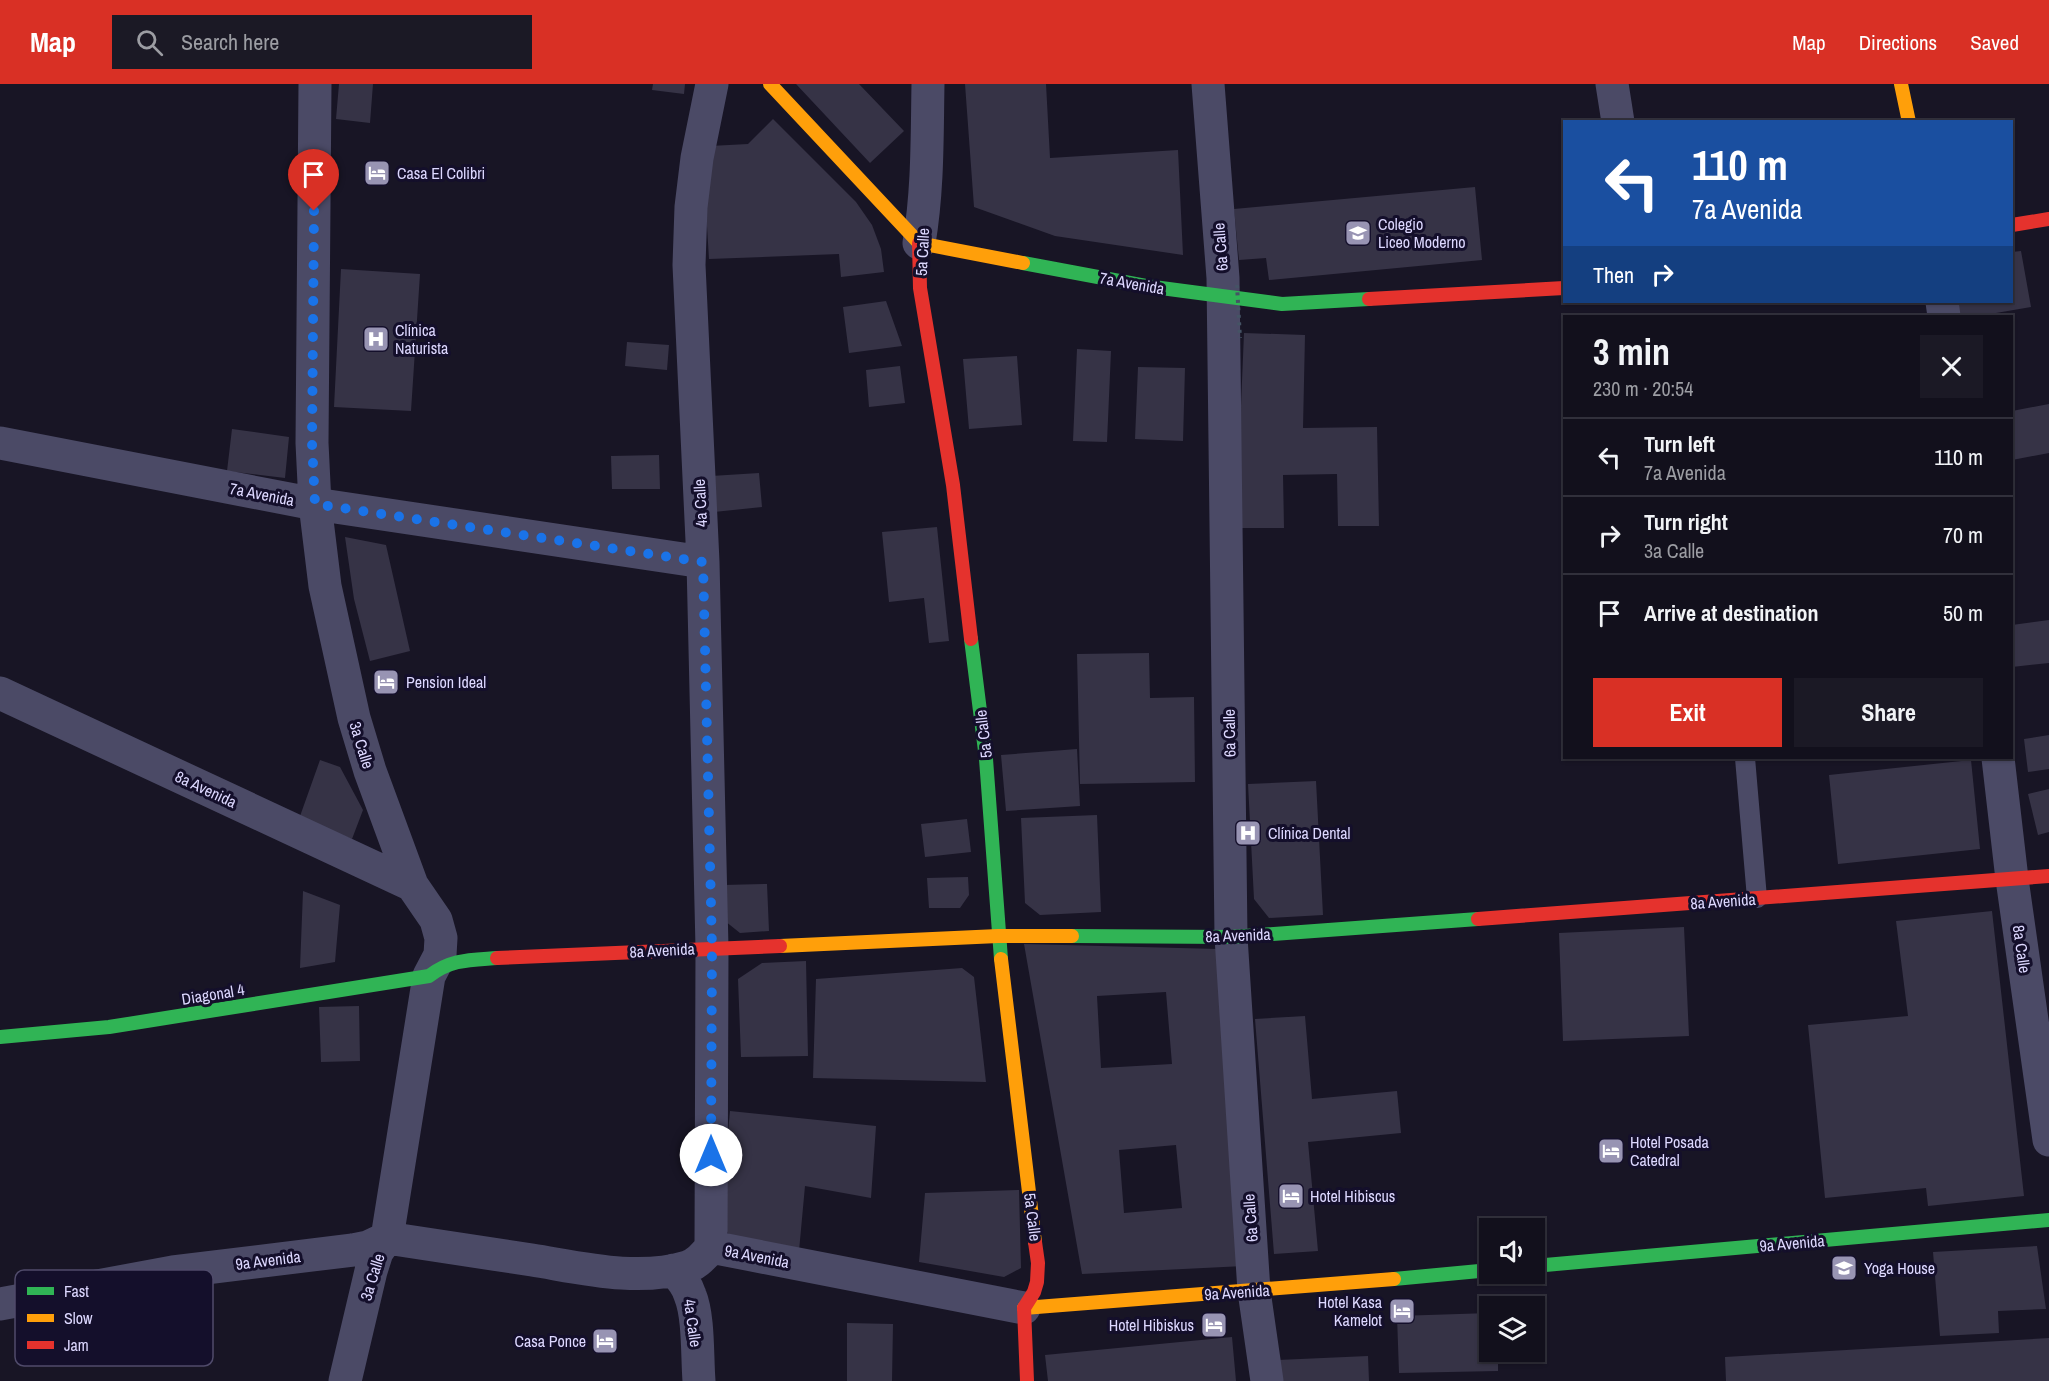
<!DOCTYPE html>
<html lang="en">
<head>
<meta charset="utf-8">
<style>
	body { margin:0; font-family:"Archivo Narrow",sans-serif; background:#1b1925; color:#f1f3f6; height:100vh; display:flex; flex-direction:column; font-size:22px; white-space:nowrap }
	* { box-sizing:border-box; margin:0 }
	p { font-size:20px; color:#9c9da3 }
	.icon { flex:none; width:33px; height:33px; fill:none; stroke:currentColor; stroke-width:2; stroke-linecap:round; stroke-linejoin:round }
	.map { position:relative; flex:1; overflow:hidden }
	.side { position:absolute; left:1563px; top:231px; width:450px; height:444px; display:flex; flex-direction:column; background:#12101c; border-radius:0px; box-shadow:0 2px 4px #0004,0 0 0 2px #31303b }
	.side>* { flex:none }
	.banner { position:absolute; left:1563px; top:36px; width:450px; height:183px; border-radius:0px; box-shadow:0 2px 4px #0004,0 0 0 2px #31303b; background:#1a4fa0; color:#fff; overflow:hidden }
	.buttons { position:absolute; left:1479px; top:1134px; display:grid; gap:12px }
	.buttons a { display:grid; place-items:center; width:66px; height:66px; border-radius:0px; background:#12101c; box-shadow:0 2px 4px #0004,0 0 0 2px #31303b; font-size:30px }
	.pin { position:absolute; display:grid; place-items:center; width:51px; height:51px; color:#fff; margin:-62px -26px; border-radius:50% 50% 50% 0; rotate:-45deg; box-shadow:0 0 6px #0007 }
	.pin .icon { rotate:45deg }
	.me { position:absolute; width:66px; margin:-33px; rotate:0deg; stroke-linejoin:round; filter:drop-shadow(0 0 4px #0008) }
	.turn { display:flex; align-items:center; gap:21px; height:126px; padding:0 30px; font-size:27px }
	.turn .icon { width:78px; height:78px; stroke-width:2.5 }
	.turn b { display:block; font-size:42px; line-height:51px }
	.then { display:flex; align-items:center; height:57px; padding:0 30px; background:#0003; gap:12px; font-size:22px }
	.round { display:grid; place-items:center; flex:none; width:63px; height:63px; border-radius:0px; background:#1b1925 }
	.head { display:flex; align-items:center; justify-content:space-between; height:102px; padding:0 30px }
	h1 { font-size:36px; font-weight:700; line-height:45px }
	.cta { display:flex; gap:12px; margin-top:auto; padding:12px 30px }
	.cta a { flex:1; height:69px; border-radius:0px; background:#d93025; color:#fff; font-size:24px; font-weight:700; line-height:69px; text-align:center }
	.cta a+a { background:#1b1925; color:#f1f3f6 }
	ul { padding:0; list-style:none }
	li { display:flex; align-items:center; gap:18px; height:78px; padding:0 30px; border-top:2px solid #31303b }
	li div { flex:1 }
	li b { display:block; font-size:22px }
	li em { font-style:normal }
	header { display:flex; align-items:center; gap:36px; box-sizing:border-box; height:84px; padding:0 30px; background:#d93025; color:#fff }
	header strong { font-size:28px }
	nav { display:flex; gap:33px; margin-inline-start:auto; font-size:21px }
	.search { width:420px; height:54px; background:#1b1925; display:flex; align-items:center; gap:15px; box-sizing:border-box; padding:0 21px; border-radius:0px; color:#9c9da3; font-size:22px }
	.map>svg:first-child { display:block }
</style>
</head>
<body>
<header>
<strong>Map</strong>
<div class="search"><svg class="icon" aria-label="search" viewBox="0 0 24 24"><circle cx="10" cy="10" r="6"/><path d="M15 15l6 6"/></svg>Search here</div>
<nav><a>Map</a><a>Directions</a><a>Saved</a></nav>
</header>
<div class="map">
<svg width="2049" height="1297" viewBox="0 0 2049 1297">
	<rect width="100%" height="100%" fill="#181525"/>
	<path fill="#363346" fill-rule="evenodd" d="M339,0H373L370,39L336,35Z
		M653,0H685L684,10L652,6Z
		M796,0H859L904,47L870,79Z
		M965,0H1046L1050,74L1178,66L1183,171L1055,152L974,123Z
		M773,35L856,118L872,141L881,165L884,188L841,193L839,170L709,175L706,126L710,62L748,60Z
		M1475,103L1482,176L1269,196L1266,174L1239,176L1234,125Z
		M2021,167L2031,223L1996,229L1997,232H1952L1950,218H2012V168Z
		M341,185L420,190L411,327L334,323Z
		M886,217L902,262L849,269L843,223Z
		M1244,249L1305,251L1303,344L1377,343L1379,442H1338L1337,390L1283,391L1284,444H1242L1240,345Z
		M627,258L669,261L667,286L625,282Z
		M1077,265L1111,267L1107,358L1073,357Z
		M1017,272L1022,341L969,345L963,275Z
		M900,282L905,319L869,323L866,286Z
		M1138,283L1185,284L1183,357L1135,355Z
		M2049,320V369L2012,376V327Z
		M232,345L289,353L285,394L227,387Z
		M659,371L660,405H612L611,372Z
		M759,389L762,423L714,428L711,392Z
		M937,443L949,557L929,559L924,514L889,518L882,448Z
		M345,453L386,461L410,567L370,577L354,515Z
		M2049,536V579L2012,583V541Z
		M1149,569L1150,614L1194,613L1195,698L1080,700L1077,570Z
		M2049,651V685L2028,688L2024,655Z
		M1077,665L1080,722L1006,727L1001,671Z
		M320,676L340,683L363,726L352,755L299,735Z
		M1971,676L1980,765L1838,780L1829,691Z
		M1316,697L1323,831L1269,834L1254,815L1248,700Z
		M2049,705V748L2038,751L2028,710Z
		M1097,731L1101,828L1040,831L1025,819L1021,734Z
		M967,735L971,768L925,773L921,740Z
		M968,793L969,811L960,824H929L927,794Z
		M767,800L769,847L740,849L725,837L723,801Z
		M303,807L340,821L335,878L300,884Z
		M1992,827L2024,1112L1928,1122L1926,1104L1825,1114L1808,941L1908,932L1896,837Z
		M1684,843L1689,952L1563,957L1559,849Z
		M1024,860L1218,865L1244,1182L1082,1190ZM1166,908L1172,980L1101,984L1097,912ZM1176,1061L1182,1124L1124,1129L1119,1066Z
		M806,877L808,972L741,973L738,895L762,879Z
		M962,884L974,893L986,998L813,994L816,895Z
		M359,922L360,977L321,978L319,923Z
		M1305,932L1312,1015L1397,1007L1401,1049L1308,1058L1318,1167L1274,1170L1255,935Z
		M730,1027L876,1042L871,1114L805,1102L799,1167L733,1158L720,1135Z
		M1019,1106L1021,1184L1004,1193L919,1178L925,1109Z
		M2037,1162L2046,1225L1998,1227L1999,1249L1940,1252L1933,1168Z
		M1490,1229V1268H1498V1287L1399,1289L1397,1232Z
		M847,1239L893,1240L892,1297H847Z
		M1232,1253L1236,1297H1048L1045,1271Z
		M2049,1254V1297H1726L1725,1273Z
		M1368,1272L1369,1297H1279L1278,1276Z"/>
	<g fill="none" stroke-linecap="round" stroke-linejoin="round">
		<path stroke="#4b4a66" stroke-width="20" d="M1745,674L1757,814"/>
		<path stroke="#4b4a66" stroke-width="33" d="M315,0L312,359L315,420L325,502L354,634L370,687L412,801L436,836L441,854L440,871L429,892L387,1154L377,1168L371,1187L345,1297
			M1208,0L1223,194L1231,853L1254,1207L1267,1297
			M1612,0L1618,38
			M919,159C928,106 927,53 928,0
			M1942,218L1944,232
			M0,359L315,420L703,478
			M0,609L412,801
			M1998,674L2012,795L2049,1056
			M711,1163L712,864L703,478L689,181L691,123L697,74L712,0
			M711,1163L1024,1224
			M674,1186C681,1194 687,1201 690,1211C699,1233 697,1272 699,1297
			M0,1220L173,1188L353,1166L368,1163L387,1154C436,1161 484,1169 532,1176C582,1184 638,1198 687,1183C697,1180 705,1171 711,1163"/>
		<path stroke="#30b455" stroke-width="14" d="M1023,179L1146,202L1282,220L1369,215
			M971,555L986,675L1001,875
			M1072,852L1231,853L1478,835
			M0,953L109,943L429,892C451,875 470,876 497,874
			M1534,1182L2049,1136
			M1394,1195L1490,1186"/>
		<path stroke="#ff9f0a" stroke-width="14" d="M770,0L919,159L1023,179
			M1901,0L1909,38
			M780,862L998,852H1072
			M1001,875L1035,1158
			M1024,1224L1394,1195"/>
		<path stroke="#e5322d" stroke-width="14" d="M2012,141L2049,135
			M919,159L920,204L953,401L971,555
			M1369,215L1564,204
			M1478,835L2049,792
			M497,874L780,862
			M1027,1297L1024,1224L1034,1208L1037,1198L1038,1179L1035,1158"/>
		<path stroke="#455365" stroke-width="4" stroke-dasharray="3 4.5" stroke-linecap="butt" d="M1237,201L1240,254"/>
	</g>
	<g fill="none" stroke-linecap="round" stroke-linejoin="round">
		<path stroke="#1a73e8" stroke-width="10" stroke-dasharray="0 18" d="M314,127L312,359L315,420L703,478L712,864L711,1071"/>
	</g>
	<defs>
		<symbol id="hotel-square" viewBox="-11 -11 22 22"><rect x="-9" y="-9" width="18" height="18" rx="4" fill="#9894b3" stroke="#140f2b"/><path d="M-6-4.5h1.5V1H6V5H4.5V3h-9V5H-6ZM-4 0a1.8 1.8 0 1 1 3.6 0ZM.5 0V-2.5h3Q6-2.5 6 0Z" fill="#fff"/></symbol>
		<symbol id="school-square" viewBox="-11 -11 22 22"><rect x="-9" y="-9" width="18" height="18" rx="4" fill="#9894b3" stroke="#140f2b"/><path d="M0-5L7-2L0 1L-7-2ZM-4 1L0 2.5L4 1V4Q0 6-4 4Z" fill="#fff"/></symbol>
		<symbol id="hospital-square" viewBox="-11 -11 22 22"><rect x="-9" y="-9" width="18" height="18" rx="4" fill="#9894b3" stroke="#140f2b"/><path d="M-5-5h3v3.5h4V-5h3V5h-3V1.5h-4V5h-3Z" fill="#fff"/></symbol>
	</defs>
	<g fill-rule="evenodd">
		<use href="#hotel-square" x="362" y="74" width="30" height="30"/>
		<use href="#school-square" x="1343" y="134" width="30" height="30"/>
		<use href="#hospital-square" x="361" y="240" width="30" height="30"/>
		<use href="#hotel-square" x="371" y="583" width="30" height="30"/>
		<use href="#hospital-square" x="1233" y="734" width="30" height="30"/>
		<use href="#hotel-square" x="1596" y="1052" width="30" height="30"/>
		<use href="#hotel-square" x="1276" y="1097" width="30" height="30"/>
		<use href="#school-square" x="1829" y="1169" width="30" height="30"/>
		<use href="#hotel-square" x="1387" y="1212" width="30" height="30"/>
		<use href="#hotel-square" x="1199" y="1226" width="30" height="30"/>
		<use href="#hotel-square" x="590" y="1242" width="30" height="30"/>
	</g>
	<g text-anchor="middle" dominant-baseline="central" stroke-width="6" stroke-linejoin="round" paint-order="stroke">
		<g font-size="16" fill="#ddd8ff" stroke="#140f2b" text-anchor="start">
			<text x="397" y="89">Casa El Colibri</text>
			<text x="1378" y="140">Colegio<tspan x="1378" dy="18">Liceo Moderno</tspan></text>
			<text x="395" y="246">Clínica<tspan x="395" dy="18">Naturista</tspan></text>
			<text x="406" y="598">Pension Ideal</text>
			<text x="1268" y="749">Clínica Dental</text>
			<text x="1630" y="1058">Hotel Posada<tspan x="1630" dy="18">Catedral</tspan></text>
			<text x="1310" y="1112">Hotel Hibiscus</text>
			<text x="1864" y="1184">Yoga House</text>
			<text x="1382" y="1218" text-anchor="end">Hotel Kasa<tspan x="1382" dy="18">Kamelot</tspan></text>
			<text x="1194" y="1241" text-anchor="end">Hotel Hibiskus</text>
			<text x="586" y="1257" text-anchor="end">Casa Ponce</text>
		</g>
		<g font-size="16" fill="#ddd8ff" stroke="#140f2b">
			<text transform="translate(1220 163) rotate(-94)">6a Calle</text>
			<text transform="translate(922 168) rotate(-87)">5a Calle</text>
			<text transform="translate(1132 199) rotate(10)">7a Avenida</text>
			<text transform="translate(262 410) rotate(11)">7a Avenida</text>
			<text transform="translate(700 419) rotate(-93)">4a Calle</text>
			<text transform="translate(1229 649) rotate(-91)">6a Calle</text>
			<text transform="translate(983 650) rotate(-97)">5a Calle</text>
			<text transform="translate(362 661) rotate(73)">3a Calle</text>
			<text transform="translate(206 705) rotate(25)">8a Avenida</text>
			<text transform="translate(1723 817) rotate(-4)">8a Avenida</text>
			<text transform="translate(1238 851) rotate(-2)">8a Avenida</text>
			<text transform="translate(2022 865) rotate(82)">8a Calle</text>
			<text transform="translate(662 866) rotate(-3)">8a Avenida</text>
			<text transform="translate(213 910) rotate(-9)">Diagonal 4</text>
			<text transform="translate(1033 1133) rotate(83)">5a Calle</text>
			<text transform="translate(1250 1134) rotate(-94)">6a Calle</text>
			<text transform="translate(1792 1159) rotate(-5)">9a Avenida</text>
			<text transform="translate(757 1172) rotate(11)">9a Avenida</text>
			<text transform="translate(268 1176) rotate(-7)">9a Avenida</text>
			<text transform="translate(372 1193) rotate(-73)">3a Calle</text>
			<text transform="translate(1237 1208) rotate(-4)">9a Avenida</text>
			<text transform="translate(693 1239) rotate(82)">4a Calle</text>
		</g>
	</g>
	<rect x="15" y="1186" width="198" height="96" rx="9" fill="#140f2b" stroke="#504b6b" stroke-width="1.5"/>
	<rect x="27" y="1203" width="27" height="8" fill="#30b455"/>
	<rect x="27" y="1230" width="27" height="8" fill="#ff9f0a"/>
	<rect x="27" y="1257" width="27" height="8" fill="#e5322d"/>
	<g font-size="16" fill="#ddd8ff">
		<text x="64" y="1213">Fast</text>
		<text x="64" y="1240">Slow</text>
		<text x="64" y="1267">Jam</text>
	</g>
</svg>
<div class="buttons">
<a><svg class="icon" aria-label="sound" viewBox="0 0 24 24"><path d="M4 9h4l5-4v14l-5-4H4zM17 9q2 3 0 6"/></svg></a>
<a><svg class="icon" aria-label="layers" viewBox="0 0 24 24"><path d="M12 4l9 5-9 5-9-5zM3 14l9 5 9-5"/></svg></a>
</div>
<div class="pin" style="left:314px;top:127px;background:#d93025"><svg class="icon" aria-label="arrive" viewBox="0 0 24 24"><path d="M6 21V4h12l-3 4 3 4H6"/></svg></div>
<svg class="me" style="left:711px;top:1071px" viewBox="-20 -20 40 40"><circle r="19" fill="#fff"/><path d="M0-13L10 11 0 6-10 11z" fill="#1a73e8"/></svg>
<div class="banner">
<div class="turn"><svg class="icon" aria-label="left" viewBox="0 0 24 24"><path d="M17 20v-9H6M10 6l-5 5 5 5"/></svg><div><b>110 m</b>7a Avenida</div></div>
<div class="then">Then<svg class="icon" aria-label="right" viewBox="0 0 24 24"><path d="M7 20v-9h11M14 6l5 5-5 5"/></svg></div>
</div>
<section class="side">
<div class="head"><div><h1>3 min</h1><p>230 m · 20:54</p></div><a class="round"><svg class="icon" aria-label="close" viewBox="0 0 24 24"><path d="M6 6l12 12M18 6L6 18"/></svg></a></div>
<ul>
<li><svg class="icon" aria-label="left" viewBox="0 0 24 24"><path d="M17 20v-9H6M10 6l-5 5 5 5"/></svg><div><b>Turn left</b><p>7a Avenida</p></div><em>110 m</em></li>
<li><svg class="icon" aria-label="right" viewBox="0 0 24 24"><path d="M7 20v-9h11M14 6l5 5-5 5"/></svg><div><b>Turn right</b><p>3a Calle</p></div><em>70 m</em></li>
<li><svg class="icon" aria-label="arrive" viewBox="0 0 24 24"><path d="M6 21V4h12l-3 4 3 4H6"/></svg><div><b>Arrive at destination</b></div><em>50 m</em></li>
</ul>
<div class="cta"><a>Exit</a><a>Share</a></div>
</section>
</div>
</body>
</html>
